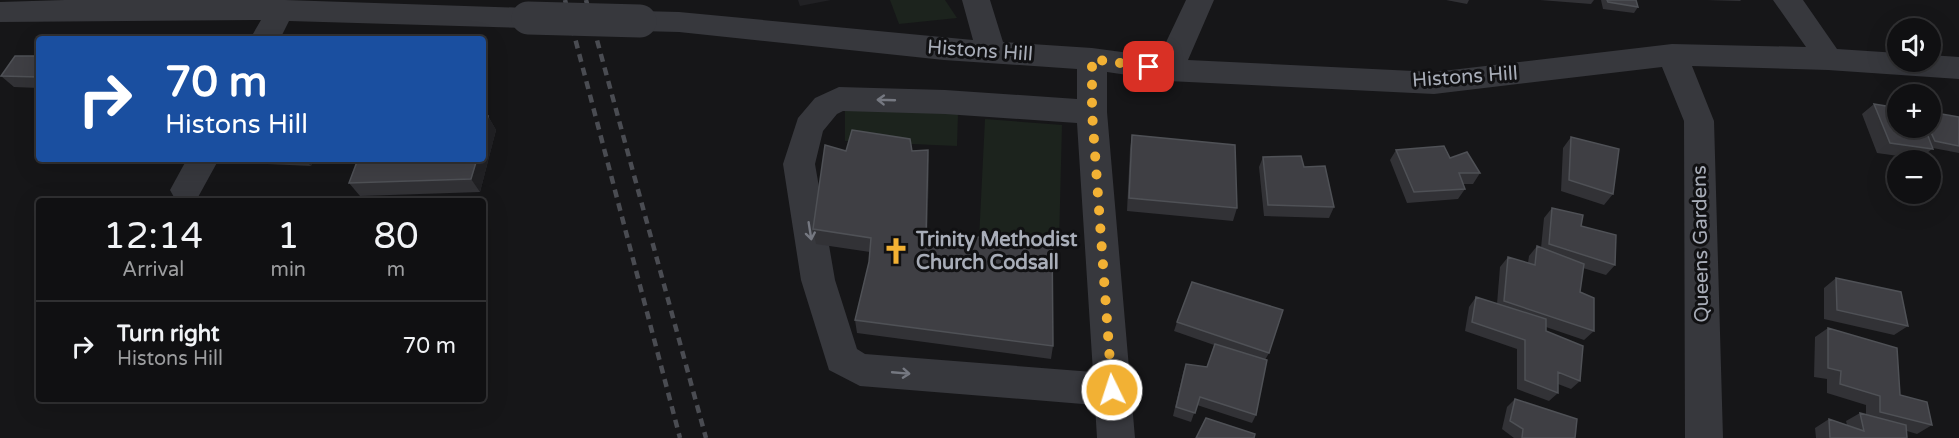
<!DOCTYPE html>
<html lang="en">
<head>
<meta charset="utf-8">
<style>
	body { margin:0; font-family:"Varela Round",sans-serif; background:#1e1e20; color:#f1f3f6; height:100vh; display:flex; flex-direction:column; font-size:22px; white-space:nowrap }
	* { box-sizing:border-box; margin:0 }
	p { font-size:20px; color:#9c9d9f }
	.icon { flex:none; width:33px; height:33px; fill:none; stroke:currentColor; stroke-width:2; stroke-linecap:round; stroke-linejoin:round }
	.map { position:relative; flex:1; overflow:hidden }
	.side { position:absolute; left:36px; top:198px; width:450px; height:204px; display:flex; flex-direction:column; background:#101012; border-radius:6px; box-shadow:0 6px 24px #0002,0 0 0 2px #303032 }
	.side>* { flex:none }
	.banner { position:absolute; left:36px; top:36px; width:450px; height:126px; border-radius:6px; box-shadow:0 6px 24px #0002,0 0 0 2px #303032; background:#1a4fa0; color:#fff; overflow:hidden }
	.fabs { position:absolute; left:1887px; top:18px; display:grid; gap:12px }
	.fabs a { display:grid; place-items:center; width:54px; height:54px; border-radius:50%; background:#101012; box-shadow:0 6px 24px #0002,0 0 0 2px #303032; font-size:30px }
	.pin { position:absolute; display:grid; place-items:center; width:51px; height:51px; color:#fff; margin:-26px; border-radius:12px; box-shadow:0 3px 9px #0006 }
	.me { position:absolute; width:66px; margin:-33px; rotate:356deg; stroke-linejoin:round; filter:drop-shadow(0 0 4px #0008) }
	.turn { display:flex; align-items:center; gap:21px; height:126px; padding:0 30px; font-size:27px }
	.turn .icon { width:78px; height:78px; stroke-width:2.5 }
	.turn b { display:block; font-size:42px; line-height:51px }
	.eta { display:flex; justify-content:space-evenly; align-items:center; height:102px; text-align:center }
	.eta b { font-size:36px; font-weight:600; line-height:42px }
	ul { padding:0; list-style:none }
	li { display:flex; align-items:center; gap:18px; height:90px; padding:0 30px; border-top:2px solid #303032 }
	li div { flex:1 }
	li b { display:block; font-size:22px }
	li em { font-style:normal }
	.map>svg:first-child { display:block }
</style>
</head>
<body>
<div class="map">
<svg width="1959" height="438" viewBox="0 0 1959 438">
	<rect width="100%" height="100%" fill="#161618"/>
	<path fill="#1c231d" d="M890,0H945L957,18L899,24Z
		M845,108L958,113L957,146L845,141Z
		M985,119L1062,125L1059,243L979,239Z"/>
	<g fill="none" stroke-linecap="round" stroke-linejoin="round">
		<path fill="#37383d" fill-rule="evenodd" d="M65,0H285L528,8L538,11L542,18L538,25L528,28L289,21L280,39H250L261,20L0,22V2Z
			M962,0H990L1003,42L1092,48L1159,57L1186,0H1214L1188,60L1434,72L1672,44L1806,47L1773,0H1803L1837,49L1898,53V62H1930V55L1959,57V79L1828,70L1692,66L1714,121L1723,438H1685L1684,121L1662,67L1434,94L1168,81L1107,72V112L1135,438H1097L1095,405L860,386L829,370L801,280L783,164L798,118L815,98L839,87L945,90L1077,99V69L944,60L679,32L640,31L630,28L626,21L630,14L640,11L679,12L973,40ZM843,111L945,114L1077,123L1093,372L865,354L857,349L835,280L815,164L823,131L837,114Z
			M187,159H219L197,199H175L170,190Z"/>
		<path stroke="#4a4c52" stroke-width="4.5" stroke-dasharray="8 6" stroke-linecap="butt" d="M565,0L680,438
			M586,0L706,438"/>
		<path stroke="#37383d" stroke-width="33" d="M528,18L640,21"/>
	</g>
	<path fill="#323236" d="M1446,0H1469L1467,4Z
		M1540,0H1594L1591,4Z
		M1601,0H1636L1638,7L1634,13L1603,9Z
		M1707,0H1741L1740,1Z
		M39,56V88L14,87L1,76Z
		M1874,104L1898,128H1930L1959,117V153L1933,148L1920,159L1877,153L1862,114Z
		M488,116L496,130L480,192L360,196L349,183Z
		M1132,135L1237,208L1233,221L1127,211L1130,149Z
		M1571,137L1613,194L1604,205L1561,191L1563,148Z
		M928,150L929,165L927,238L1053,346L1051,359L857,333L855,320L869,262L870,252L816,244L813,229L912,151Z
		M1396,150L1450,158L1480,173L1473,184H1463L1465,189L1458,199L1407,203L1390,160Z
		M1263,157L1304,167L1334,207L1329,218L1264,216L1259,167Z
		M262,159H314L311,166L267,164Z
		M1552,208L1581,226L1615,265L1606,275L1583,268L1580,292L1594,331L1584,340L1546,327V331L1580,381L1571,389L1558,384V393L1549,401L1517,389V349L1465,331L1469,307L1476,297L1497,304L1500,267L1508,257L1528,263L1529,256L1537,246L1541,248L1544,218Z
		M1836,278L1908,326L1894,335L1824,319V288Z
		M1177,322L1269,353L1265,360L1256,415L1252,423L1197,405L1191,422L1173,416L1183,373L1186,364L1207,367L1214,345L1174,331Z
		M1828,328L1900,395L1932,425L1917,434L1907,431V438H1816L1815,428L1829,419L1847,425L1846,421L1860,413L1866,415V405L1827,393V379L1814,377L1815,337Z
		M1515,399L1575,438H1514L1502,429L1507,407Z"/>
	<path fill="#212124" d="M798,0H831L800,6Z
		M488,116L496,130L480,192L471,179L477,159H483V135Z
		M928,150L929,165L927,252L926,238Z
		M304,159H314L311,166Z"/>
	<path fill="#3f3f44" stroke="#4f5156" stroke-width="1.5" d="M1607,0H1636L1638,7L1608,2Z
		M15,56H39V77L1,76Z
		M1874,104L1898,108V128H1925L1933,149L1890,143Z
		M1930,112L1959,117V146L1935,141L1929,128H1930Z
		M483,116H488L483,135Z
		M852,130L910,139L912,151L928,150L926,238L1052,236L1053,346L855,320L869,262L871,238L813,229L825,145L846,151Z
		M1132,135L1235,145L1237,208L1129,198Z
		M1571,137L1619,149L1613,194L1569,180Z
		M1444,146L1450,158L1467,152L1480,173H1459L1465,189L1414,192L1396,150Z
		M1301,156L1304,167L1325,166L1334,207L1268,205L1263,157Z
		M358,159H477L471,179L349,183Z
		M1552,208L1583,215L1581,226L1616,235L1615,265L1549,244Z
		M1537,246L1584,264L1580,292L1594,298V331L1504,301L1508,257L1535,265Z
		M1836,278L1901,292L1908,326L1837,310Z
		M1192,282L1283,310L1269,353L1177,322Z
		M1476,297L1546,319V331L1583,346L1580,381L1558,372V393L1525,380V340L1472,322Z
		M1828,328L1897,348L1900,395L1927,402L1932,425L1880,412V396L1840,384L1841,371L1828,368Z
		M1215,344L1267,360L1256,415L1200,397L1195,413L1176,407L1186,364L1207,367Z
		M1515,399L1577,419L1575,438H1522L1523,429L1510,421Z
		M1860,413L1906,425L1907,438H1830L1829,419L1864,431Z
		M1206,418L1255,434L1254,438H1196Z"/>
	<defs><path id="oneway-shaft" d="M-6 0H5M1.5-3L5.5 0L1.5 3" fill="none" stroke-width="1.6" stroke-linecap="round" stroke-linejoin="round" transform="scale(1.5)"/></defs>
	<g stroke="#757881">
		<use href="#oneway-shaft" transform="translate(886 100) rotate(-178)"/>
		<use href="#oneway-shaft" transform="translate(810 231) rotate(81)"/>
		<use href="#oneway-shaft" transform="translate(901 373) rotate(5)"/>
	</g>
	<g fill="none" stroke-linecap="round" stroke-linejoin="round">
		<path stroke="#f2b134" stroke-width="10" stroke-dasharray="0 18" d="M1112,390L1092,112V59L1149,67"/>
	</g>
	<defs>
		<symbol id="church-bare" viewBox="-9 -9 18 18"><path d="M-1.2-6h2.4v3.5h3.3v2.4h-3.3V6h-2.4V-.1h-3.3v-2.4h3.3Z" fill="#f2b134" stroke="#111113" stroke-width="2.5" paint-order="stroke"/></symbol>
	</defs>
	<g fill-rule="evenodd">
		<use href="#church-bare" x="877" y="232" width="38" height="38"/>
	</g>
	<g text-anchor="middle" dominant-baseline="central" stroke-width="6" stroke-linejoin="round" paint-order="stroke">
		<g font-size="20" fill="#a8adb8" stroke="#111113">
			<text transform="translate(980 51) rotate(4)">Histons Hill</text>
			<text transform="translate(1465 77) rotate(-4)">Histons Hill</text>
			<text transform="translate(1701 244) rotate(-91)">Queens Gardens</text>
		</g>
		<g font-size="20" font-weight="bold" fill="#a8adb8" stroke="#111113" text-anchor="start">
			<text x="916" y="240">Trinity Methodist<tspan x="916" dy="23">Church Codsall</tspan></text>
		</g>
	</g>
</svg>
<div class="fabs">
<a><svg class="icon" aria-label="sound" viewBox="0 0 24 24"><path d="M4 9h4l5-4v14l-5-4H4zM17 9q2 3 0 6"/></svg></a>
<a>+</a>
<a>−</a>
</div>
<div class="pin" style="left:1149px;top:67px;background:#d93025"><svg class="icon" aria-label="arrive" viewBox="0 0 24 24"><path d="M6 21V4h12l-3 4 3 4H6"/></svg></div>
<svg class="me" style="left:1112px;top:390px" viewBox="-20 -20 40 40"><circle r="17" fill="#f2b134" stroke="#fff" stroke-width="3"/><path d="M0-11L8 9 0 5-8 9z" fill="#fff"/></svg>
<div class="banner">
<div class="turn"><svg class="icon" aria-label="right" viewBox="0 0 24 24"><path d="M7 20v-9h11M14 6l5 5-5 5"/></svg><div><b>70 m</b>Histons Hill</div></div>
</div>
<section class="side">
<div class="eta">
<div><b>12:14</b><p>Arrival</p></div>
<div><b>1</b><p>min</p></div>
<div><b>80</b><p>m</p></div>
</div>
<ul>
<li><svg class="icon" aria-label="right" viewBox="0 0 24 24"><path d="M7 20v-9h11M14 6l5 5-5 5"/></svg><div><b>Turn right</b><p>Histons Hill</p></div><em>70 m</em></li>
</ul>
</section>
</div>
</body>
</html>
